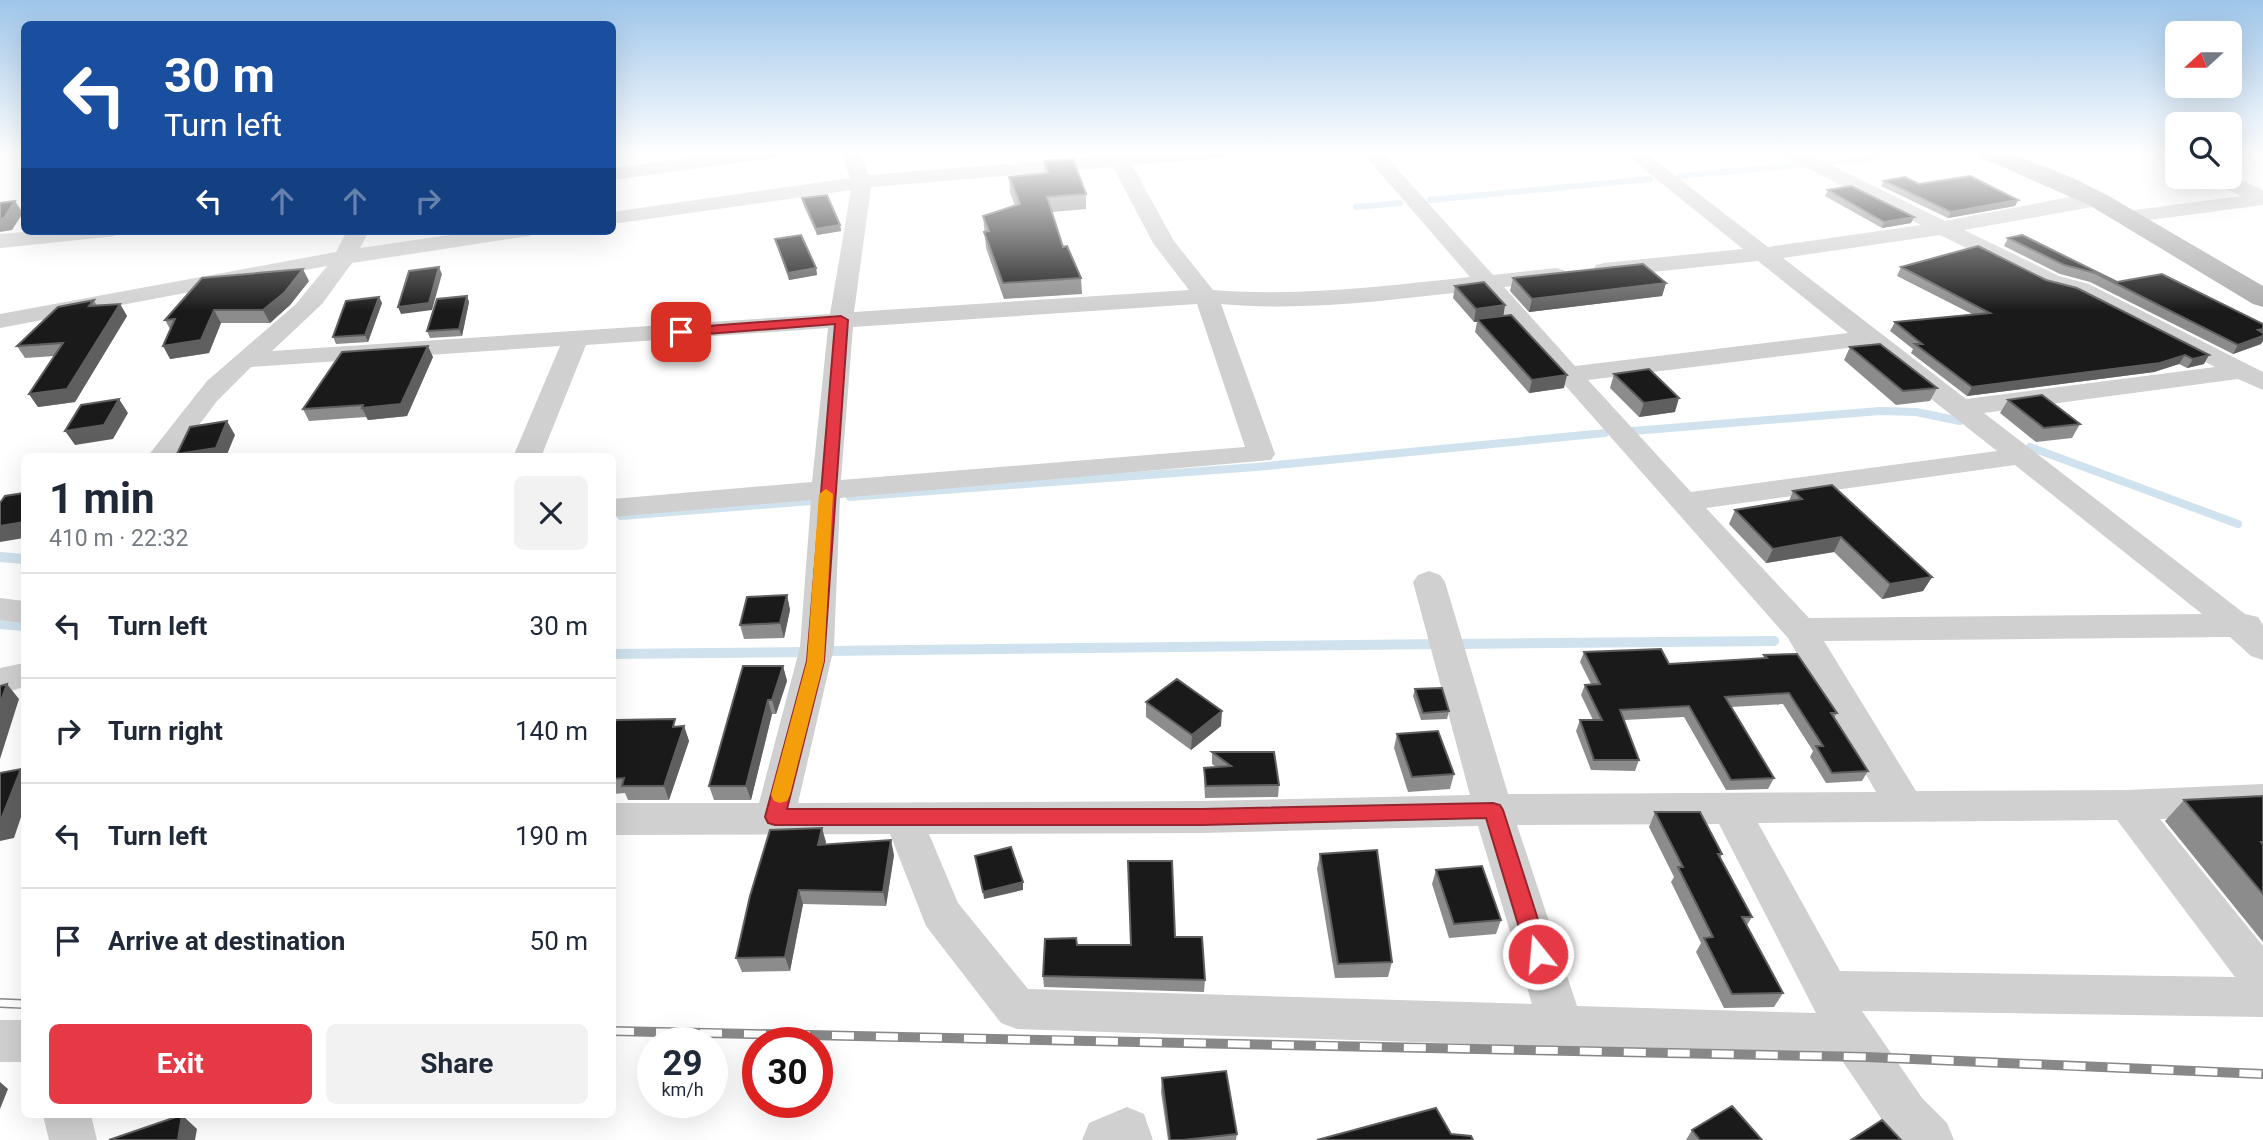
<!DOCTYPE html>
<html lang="en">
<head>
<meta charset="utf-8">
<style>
	body { margin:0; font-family:Roboto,sans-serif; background:#f2f2f3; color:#1f2937; height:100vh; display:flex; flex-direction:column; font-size:26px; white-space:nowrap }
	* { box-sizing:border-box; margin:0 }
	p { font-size:23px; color:#747a83 }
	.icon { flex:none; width:38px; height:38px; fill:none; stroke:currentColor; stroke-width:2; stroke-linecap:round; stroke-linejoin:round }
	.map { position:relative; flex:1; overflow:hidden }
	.panel { position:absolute; left:21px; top:453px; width:595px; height:665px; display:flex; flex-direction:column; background:#fff; border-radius:10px; box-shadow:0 7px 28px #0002 }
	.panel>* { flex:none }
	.guide { position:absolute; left:21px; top:21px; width:595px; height:214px; border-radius:10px; box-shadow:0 7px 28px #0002; background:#1a4fa0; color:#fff; overflow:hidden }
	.needle { width:46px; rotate:249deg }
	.buttons { position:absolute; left:2165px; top:21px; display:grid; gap:14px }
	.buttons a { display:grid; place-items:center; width:77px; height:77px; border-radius:10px; background:#fff; box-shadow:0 7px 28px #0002; font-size:35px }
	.speed { position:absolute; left:637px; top:1027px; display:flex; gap:14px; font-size:35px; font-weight:700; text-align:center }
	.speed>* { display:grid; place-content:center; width:91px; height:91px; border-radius:50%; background:#fff; box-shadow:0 7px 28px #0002; line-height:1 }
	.speed small { font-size:18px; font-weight:400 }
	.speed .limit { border:10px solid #d22; background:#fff; color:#111 }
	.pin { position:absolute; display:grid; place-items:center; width:60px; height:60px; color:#fff; margin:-30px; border-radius:14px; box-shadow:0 4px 10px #0006 }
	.me { position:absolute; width:77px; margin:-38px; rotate:343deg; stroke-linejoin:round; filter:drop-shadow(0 0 5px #0008) }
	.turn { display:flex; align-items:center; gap:24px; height:147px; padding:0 28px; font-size:32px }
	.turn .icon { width:91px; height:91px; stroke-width:2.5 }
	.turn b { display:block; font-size:49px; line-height:60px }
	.lanes { display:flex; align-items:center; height:66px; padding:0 28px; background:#0003; justify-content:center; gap:35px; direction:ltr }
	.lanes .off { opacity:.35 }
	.round { display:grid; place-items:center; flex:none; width:74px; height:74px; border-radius:10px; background:#f2f2f3 }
	.overview { display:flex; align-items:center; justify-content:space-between; height:119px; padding:0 28px }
	h1 { font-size:42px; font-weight:700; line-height:52px }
	.cta { display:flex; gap:14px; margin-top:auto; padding:14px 28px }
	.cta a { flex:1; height:80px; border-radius:10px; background:#e63946; color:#fff; font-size:28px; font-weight:700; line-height:80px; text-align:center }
	.cta a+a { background:#f2f2f3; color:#1f2937 }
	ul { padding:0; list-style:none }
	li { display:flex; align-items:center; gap:21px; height:105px; padding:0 28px; border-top:2px solid #e0e1e3 }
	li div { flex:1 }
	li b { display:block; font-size:26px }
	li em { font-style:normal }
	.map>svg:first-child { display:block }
</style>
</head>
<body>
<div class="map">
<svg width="2263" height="1140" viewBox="0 0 2263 1140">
	<rect width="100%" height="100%" fill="#fff"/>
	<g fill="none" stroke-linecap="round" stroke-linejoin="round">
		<path stroke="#cfe2ee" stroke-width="6" d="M1829,162L1868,159L1892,152
			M1679,176L1801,165
			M1430,200L1650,179
			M1356,207L1400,203"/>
		<path stroke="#cfe2ee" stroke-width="8" d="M1633,431L1880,411L1916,412L1960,421
			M2030,447L2238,524
			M850,497L1256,467L1605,433
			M621,516L812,501"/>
		<path stroke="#cfe2ee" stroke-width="10" d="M0,557L24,559
			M0,624L24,626
			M1454,644L1774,641
			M824,651L1440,644
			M612,654L810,652"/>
		<path fill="#d0d0d0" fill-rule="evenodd" d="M733,152H783L773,158L612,180V168Z
			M841,152H859L869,175L1107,156L1106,152H1124L1126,154L1231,152L1229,156L1222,158L1132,165L1174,241L1213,290C1300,297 1384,286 1470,277L1362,152H1382L1493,275L1556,268L1564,270L1567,275L1564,280L1504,287L1575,366L1848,333L1758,261L1604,277L1596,275L1593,270L1596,265L1604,263L1743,249L1623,152H1644L1768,247L1921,225L1783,156L1781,152H1804L1945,221L2070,197L2098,194L2105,196L2108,200L2105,204L2098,206L1964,230L2059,276L2089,284L2263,372V390L2238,379L1984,413L2245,614L2258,617L2263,625V660L2251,656L2230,637L1824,641L1916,791L2127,790L2263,784V814L2160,819L2263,946V1017L1862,1011L1922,1098L1947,1123L1954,1140H1896L1839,1056L1017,1029L1001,1023L926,926L890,834L612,835V803H759L800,647L811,500L612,517V499L812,482L828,328L586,345L541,457H513L560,346L251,367L217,401L175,457H147L207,381L296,304L327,266L0,328V314L336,252L347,231H369L360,248L477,231H533L530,236L522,237L352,263L322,304L272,351L830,314L851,190L612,224V212L850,178ZM1113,167L1153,243L1189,290L854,312L871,187ZM1940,235L2043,286L2073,294L2215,367L1966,399L1783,258ZM1481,290L1788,638L1876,792L1508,794L1445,582L1440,575L1429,571L1418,575L1413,582L1470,795L1202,801L798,803L834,647L840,498L1271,460L1275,454L1221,304C1308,312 1394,299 1481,290ZM1197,304L1245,447L841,480L853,327ZM1864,346L1997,451L1691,492L1588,380ZM2015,465L2202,614L1809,618L1706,508ZM2117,820L2235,977L1840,971L1758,823ZM1719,824L1816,1013L1577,1006L1517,825ZM1478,826L1532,1004L1028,989L958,903L929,834L1202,833Z
			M2153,152H2177V164L2156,156Z
			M2230,175L2263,190V205L2127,223L2120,221L2116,217L2120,213L2127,211L2241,196L2210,181L2207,177Z
			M37,231H118L115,236L107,237L0,248V234Z
			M0,598L24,601V623L0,620Z
			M24,663V687L0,694V668Z
			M0,1020H24V1062H0Z
			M1127,1107L1144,1114L1153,1140H1082L1089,1123Z
			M43,1115H91L97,1140H49Z"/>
		<path fill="#ababab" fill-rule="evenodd" d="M1976,152H2008L2073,178L2107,195L2263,286V307L2253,304L2089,205L1980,157Z"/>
		<defs>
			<path id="rail" d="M0,1003L24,1004
				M612,1031L1866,1057L2263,1074"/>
		</defs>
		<use href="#rail" stroke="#888" stroke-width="10"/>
		<use href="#rail" stroke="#fff" stroke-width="7" stroke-dasharray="22" stroke-linecap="butt"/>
	</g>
	<path fill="#8c8c8c" d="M1044,161L1086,194V209L1052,212L1063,247L1081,278L1082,294L1004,299L986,248L983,216L1015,206L1010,192L1009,177L1044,173Z
		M1884,181L2018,200L2015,206L1948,218L1881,186Z
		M1828,190L1911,223L1882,228L1825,196Z
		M802,198L840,225L841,231L817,235L803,204Z
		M2008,238L2117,282L2261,344L2233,354L2090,282L2060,274L2004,246Z
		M775,239L816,268L817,275L789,280Z
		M1978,246L2204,364L2187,368L2179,364L2154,372L1967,396L1911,353L1913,349L1890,331L1895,322L1972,314L1897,276L1901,267Z
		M1513,278L1666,283L1662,296L1529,312L1510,291Z
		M309,281L290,305L270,323H221L209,353L170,359V329L165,320Z
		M1455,286L1505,305L1503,316L1564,388L1529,393L1475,332L1477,322H1474L1453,298Z
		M467,296L469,302L462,336L430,338L427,331Z
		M379,297L382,303L368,342L336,344L333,337Z
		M94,300L97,306L120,304L127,316L75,402L38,407L29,394L55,356L25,358L17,346Z
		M1850,347L1937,388L1930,401L1896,405L1844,360Z
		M433,357L407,416L368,420L366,417L309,421L303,409Z
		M1614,374L1675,412L1639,417L1610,388Z
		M2008,400L2080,424L2072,438L2036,442L2000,413Z
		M1793,491L1932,577L1923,591L1882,599L1834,552L1766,563L1729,524L1735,510L1789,501Z
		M787,595L790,610L784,638L744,639L740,625Z
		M1584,652L1669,664L1763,659L1764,655L1837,713L1834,718L1868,771L1862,781L1826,783L1810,757L1813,751L1783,704L1731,707L1774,778L1768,789L1726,790L1684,717L1624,720L1639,760L1635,771L1591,770L1576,731L1580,720H1593L1581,695L1585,685L1591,684L1580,662Z
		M783,666L787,681L776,714H772L751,800H714L709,786Z
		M1415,689L1449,711L1447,719L1421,720L1413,696Z
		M1146,702L1221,726L1191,750L1146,717Z
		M684,726L689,741L669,800H628L625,793L612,794V729Z
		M1397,734L1454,774L1450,789L1408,792L1394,748Z
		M1212,752L1279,785L1278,797L1205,798L1204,780V768L1216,767L1212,764Z
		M2263,796V942L2165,821L2184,800Z
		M1655,812L1722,854L1720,858L1752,917L1747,925L1783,993L1774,1007L1724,1008L1696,952L1701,943L1671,882L1674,877L1649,827Z
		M826,842L825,844L894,855L886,906L803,904L790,971L742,972L736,958Z
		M1320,854L1392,962L1388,977L1335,978L1317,869Z
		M1436,870L1501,920L1496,934L1449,938L1432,884Z
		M1175,937L1205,980L1204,992L1044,987L1043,976L1077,945H1131Z
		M1162,1078L1237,1134L1236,1140H1168L1161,1092Z
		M1692,1130L1762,1140H1686Z"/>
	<path fill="#5f5f5f" d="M14,152H24V154L16,155Z
		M2018,200L2015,206L1948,218L1951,212Z
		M15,201L23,213L12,230L0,232V219Z
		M1914,217L1911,223L1882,228L1884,222Z
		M840,225L841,231L817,235L816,229Z
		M439,267L442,274L432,310L401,314L398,307Z
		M816,268L817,275L789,280L788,273Z
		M303,269L309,281L290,305L270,323L263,310Z
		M1666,283L1662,296L1529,312L1532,299Z
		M467,296L469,302L462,336L459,329Z
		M379,297L382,303L368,342L365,335Z
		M120,304L127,316L75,402L38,407L29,394Z
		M1505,305L1503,318L1477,319V322H1474L1476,309Z
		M214,310L221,323L209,353L170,359L163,346Z
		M2263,329V341L2261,344L2233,354L2238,345L2258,330Z
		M428,346L433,357L407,416L368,420L362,408Z
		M2185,355L2179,364L2154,372L1967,396L1972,387Z
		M2209,355L2204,364L2187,368L2193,359Z
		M1567,375L1564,388L1529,393L1532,380Z
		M1679,398L1675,412L1639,417L1644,403Z
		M119,399L128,413L113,439L75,445L65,431Z
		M227,421L235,435L226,457H178L177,454Z
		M24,522V538L0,542V526Z
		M1841,537L1834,552L1766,563L1773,549Z
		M1932,577L1923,591L1882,599L1890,584Z
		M787,595L790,610L784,638L780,623Z
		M783,666L787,681L776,714L772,700Z
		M7,684L19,699L0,759V704Z
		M768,700L772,714L751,800L746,786Z
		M1222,711L1221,726L1191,750L1192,735Z
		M684,726L689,741L669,800L664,786Z
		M21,769L24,773V808L14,838L0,841V822Z
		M822,828L826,842L822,859L818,845Z
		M891,840L894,855L886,906L883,892Z
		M1023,882V890L984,899L983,892Z
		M799,890L803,904L790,971L785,957Z
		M0,1082L8,1089L0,1109Z
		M182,1115L197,1129L195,1140H178Z"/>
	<path fill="#1a1a1a" stroke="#5f5f5f" stroke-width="2" d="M1073,159L1086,194L1047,197L1063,247L1067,246L1081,278L1003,283L984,232L989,231L983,216L1020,204L1009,177L1048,173L1044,161Z
		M1970,176L2018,200L1951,212L1884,181L1905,177L1919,184Z
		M1851,186L1914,217L1884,222L1828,190Z
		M827,195L840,225L816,229L802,198Z
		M15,201L4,218L0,219V203Z
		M801,235L816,268L788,273L775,239Z
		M2022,235L2117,282L2162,274L2263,324V329L2258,330L2263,333V336L2238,345L2095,273L2064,265L2008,238Z
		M1978,246L2046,280L2077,288L2209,355L2193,359L2185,355L2160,363L1972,387L1915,344H1922L1895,322L1990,313L1901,267Z
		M1643,264L1666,283L1532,299L1513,278Z
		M439,267L429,303L398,307L409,271Z
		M303,269L284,293L263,310H214L201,340L163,346L175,319L165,320L202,278Z
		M1484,282L1505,305L1476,309L1455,286Z
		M467,296L459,329L427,331L437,299Z
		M379,297L365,335L333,337L346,301Z
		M94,300L89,306L120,304L67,389L29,394L63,343L17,346L58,307Z
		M1511,315L1567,375L1532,380L1477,319Z
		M1880,344L1937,388L1903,391L1850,347Z
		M428,346L401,404L362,408L363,405L303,409L342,352Z
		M1649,369L1679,398L1644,403L1614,374Z
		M2042,395L2080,424L2044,428L2008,400Z
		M119,399L104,425L65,431L81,405Z
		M227,421L216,448L177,454L190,427Z
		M1832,485L1932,577L1890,584L1841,537L1773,549L1735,510L1802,499L1793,491Z
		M24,493V522L0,526V503L5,496Z
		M787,595L780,623L740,625L747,597Z
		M1661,649L1669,664L1767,658L1764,655L1797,654L1837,713H1831L1868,771L1832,773L1816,746H1823L1789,693L1725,697L1774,778L1731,780L1689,706L1620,710L1639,760H1594L1580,720H1602L1585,685L1600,684L1584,652Z
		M743,666H783L772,700H768L746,786H709Z
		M1177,679L1222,711L1192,735L1146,702Z
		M7,684L0,704V686Z
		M1442,688L1449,711L1423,713L1415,689Z
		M675,719L673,727L684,726L664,786H622L624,778L612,779V729L616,720Z
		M1438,731L1454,774L1412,777L1397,734Z
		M1212,752H1274L1279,785L1206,786L1204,768L1231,766Z
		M21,769L0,822V773Z
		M2263,796V842H2261L2263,845V894L2184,800Z
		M1655,812H1700L1722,854H1718L1752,917H1742L1783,993L1732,994L1704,938L1713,937L1678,867H1683Z
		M822,828L818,845L891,840L883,892L799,890L785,957L736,958L750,896L770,830Z
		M1011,847L1023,882L983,892L975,856Z
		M1377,850L1392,962L1338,964L1320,854Z
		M1128,861H1172L1175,937H1202L1205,980L1043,976L1045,939L1076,938L1077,945H1131Z
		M1482,866L1501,920L1454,924L1436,870Z
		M1226,1071L1237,1134L1183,1140H1170L1162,1078Z
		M1732,1106L1762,1140H1700L1692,1130Z
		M1436,1108L1451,1134L1471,1136L1473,1140H1317Z
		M182,1115L178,1140H109Z
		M1882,1120L1901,1140H1851Z"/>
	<linearGradient id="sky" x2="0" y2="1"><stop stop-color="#9ec6ea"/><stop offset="0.49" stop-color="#fff"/><stop offset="1" stop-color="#fff" stop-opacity="0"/></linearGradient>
	<rect width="2263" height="311" fill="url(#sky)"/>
	<path fill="#e63946" stroke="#96252e" stroke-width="2" d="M841,316L848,320L824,661L787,809H1202L1493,803L1500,805L1503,810L1549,954L1546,961L1538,964L1531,961L1527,954L1486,818L1202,825H775L768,823L765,817L807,661L835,324L681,336L675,332L681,328Z"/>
	<path fill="#f59e0b" d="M826,489L833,494L824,661L790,795L787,801L780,803L774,801L771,795L807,661L819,494Z"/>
</svg>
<div class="buttons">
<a><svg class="needle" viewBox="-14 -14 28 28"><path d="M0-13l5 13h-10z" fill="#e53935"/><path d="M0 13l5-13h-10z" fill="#747a83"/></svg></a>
<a><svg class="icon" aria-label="search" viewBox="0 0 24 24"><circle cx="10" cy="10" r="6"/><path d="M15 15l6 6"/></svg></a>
</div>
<div class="speed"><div>29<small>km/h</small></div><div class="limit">30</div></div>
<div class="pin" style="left:681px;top:332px;background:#d93025"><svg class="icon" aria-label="arrive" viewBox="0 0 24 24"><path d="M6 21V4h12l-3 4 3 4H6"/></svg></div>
<svg class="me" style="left:1538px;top:954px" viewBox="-20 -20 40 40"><circle r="17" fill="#e63946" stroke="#fff" stroke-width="3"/><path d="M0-11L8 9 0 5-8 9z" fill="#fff"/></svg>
<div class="guide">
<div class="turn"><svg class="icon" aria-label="left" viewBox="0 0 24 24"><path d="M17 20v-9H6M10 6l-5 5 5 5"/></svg><div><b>30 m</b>Turn left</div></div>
<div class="lanes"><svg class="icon" aria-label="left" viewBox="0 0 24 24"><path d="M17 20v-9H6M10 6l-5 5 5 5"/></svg><svg class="icon off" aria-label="ahead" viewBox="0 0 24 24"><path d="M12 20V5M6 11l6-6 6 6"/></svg><svg class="icon off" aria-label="ahead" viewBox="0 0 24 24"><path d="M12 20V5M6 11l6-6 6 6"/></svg><svg class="icon off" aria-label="right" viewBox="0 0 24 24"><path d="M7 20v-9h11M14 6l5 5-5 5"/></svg></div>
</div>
<section class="panel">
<div class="overview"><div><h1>1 min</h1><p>410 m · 22:32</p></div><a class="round"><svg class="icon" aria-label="close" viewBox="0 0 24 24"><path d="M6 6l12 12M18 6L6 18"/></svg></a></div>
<ul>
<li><svg class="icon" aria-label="left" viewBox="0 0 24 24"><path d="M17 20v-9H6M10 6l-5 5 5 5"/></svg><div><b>Turn left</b></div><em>30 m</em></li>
<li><svg class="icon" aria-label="right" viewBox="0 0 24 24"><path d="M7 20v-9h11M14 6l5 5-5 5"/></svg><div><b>Turn right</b></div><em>140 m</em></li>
<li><svg class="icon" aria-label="left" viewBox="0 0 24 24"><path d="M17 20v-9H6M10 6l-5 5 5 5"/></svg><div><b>Turn left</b></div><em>190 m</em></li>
<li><svg class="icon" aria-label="arrive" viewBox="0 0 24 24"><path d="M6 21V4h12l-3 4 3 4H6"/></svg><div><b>Arrive at destination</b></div><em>50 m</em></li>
</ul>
<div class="cta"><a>Exit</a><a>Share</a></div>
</section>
</div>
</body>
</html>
